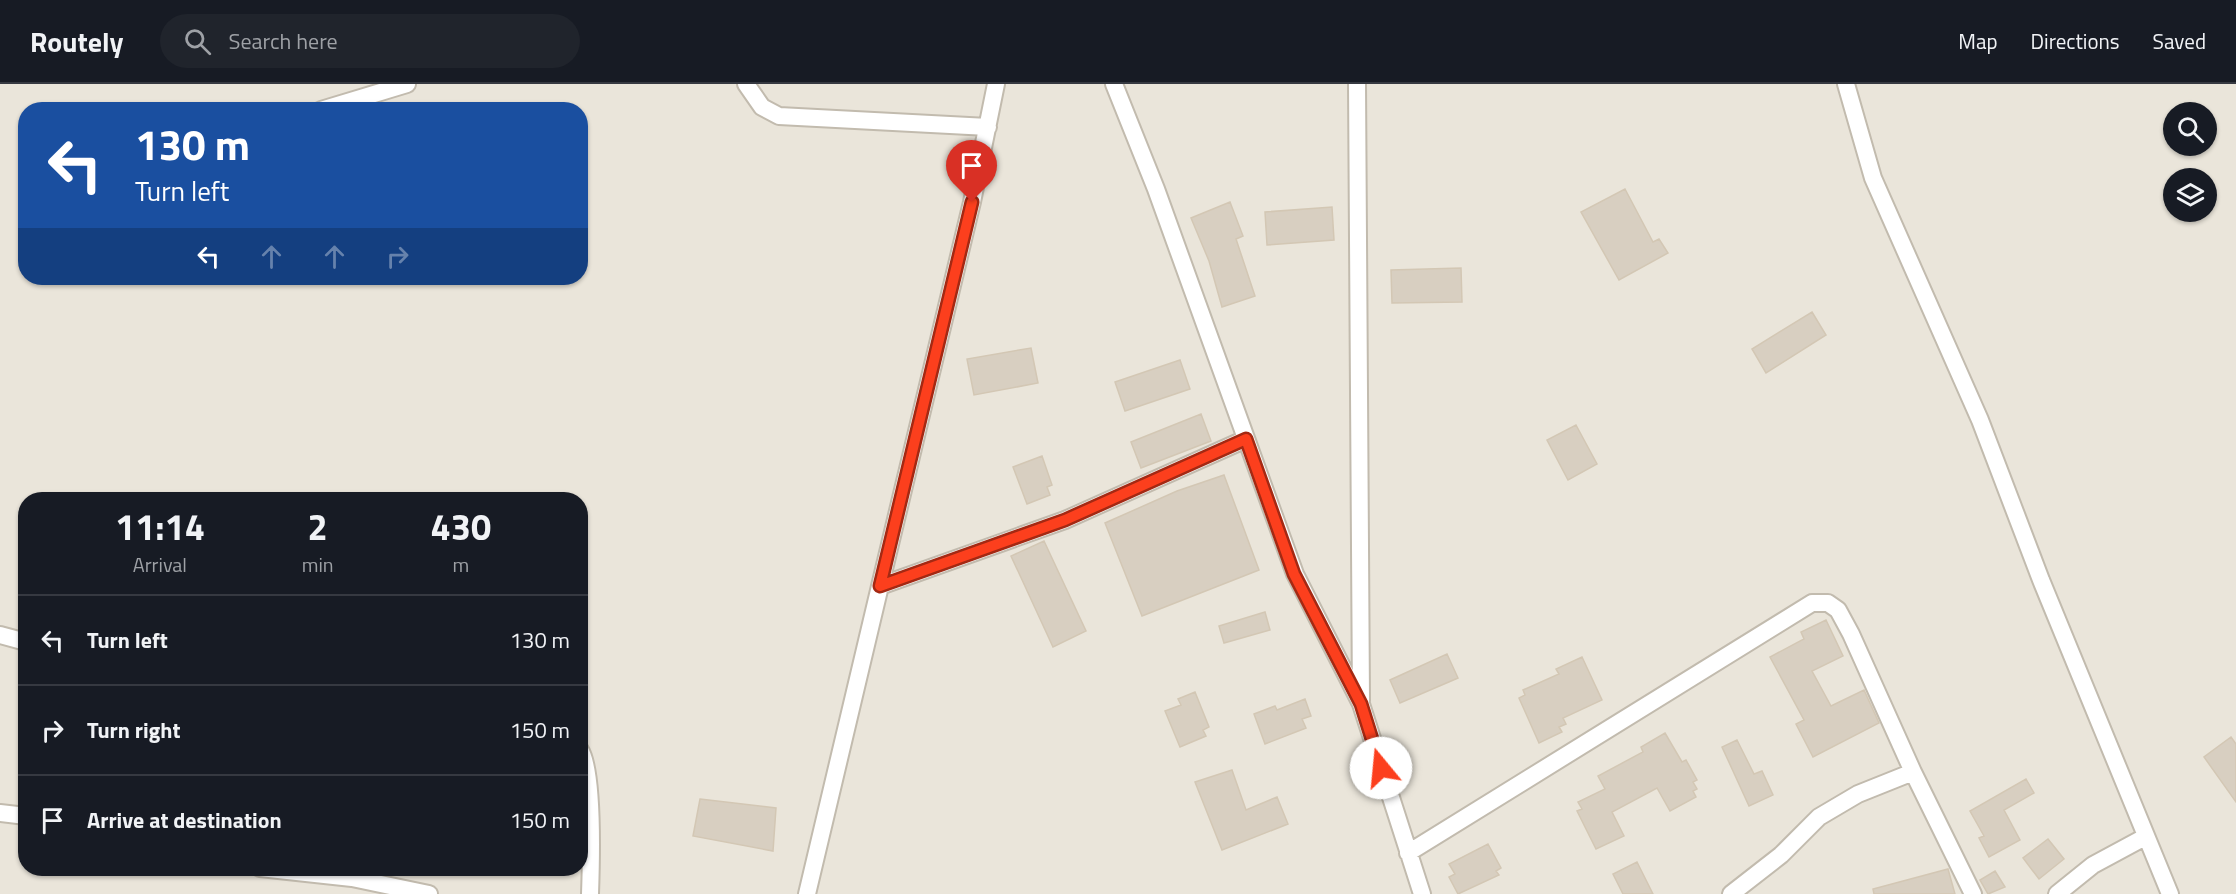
<!DOCTYPE html>
<html lang="en">
<head>
<meta charset="utf-8">
<style>
	body { margin:0; font-family:"Titillium Web",sans-serif; background:#20242c; color:#f1f3f6; height:100vh; display:flex; flex-direction:column; font-size:22px; white-space:nowrap }
	* { box-sizing:border-box; margin:0 }
	p { font-size:20px; color:#9ea1a6 }
	.icon { flex:none; width:33px; height:33px; fill:none; stroke:currentColor; stroke-width:2; stroke-linecap:round; stroke-linejoin:round }
	.map { position:relative; flex:1; overflow:hidden }
	.details { position:absolute; left:18px; top:408px; width:570px; height:384px; display:flex; flex-direction:column; background:#171b24; border-radius:24px; box-shadow:0 2px 4px #0004 }
	.details>* { flex:none }
	.hud { position:absolute; left:18px; top:18px; width:570px; height:183px; border-radius:24px; box-shadow:0 2px 4px #0004; background:#1a4fa0; color:#fff; overflow:hidden }
	.buttons { position:absolute; left:2163px; top:18px; display:grid; gap:12px }
	.buttons a { display:grid; place-items:center; width:54px; height:54px; border-radius:50%; background:#171b24; box-shadow:0 2px 4px #0004; font-size:30px }
	.pin { position:absolute; display:grid; place-items:center; width:51px; height:51px; color:#fff; margin:-62px -26px; border-radius:50% 50% 50% 0; rotate:-45deg; box-shadow:0 0 6px #0007 }
	.pin .icon { rotate:45deg }
	.me { position:absolute; width:66px; margin:-33px; rotate:343deg; stroke-linejoin:round; filter:drop-shadow(0 0 4px #0008) }
	.turn { display:flex; align-items:center; gap:21px; height:126px; padding:0 18px; font-size:27px }
	.turn .icon { width:78px; height:78px; stroke-width:2.5 }
	.turn b { display:block; font-size:42px; line-height:51px }
	.lanes { display:flex; align-items:center; height:57px; padding:0 18px; background:#0003; justify-content:center; gap:30px; direction:ltr }
	.lanes .off { opacity:.35 }
	.eta { display:flex; justify-content:space-evenly; align-items:center; height:102px; text-align:center }
	.eta b { font-size:36px; font-weight:700; line-height:42px }
	ul { padding:0; list-style:none }
	li { display:flex; align-items:center; gap:18px; height:90px; padding:0 18px; border-top:2px solid #363941 }
	li div { flex:1 }
	li b { display:block; font-size:22px }
	li em { font-style:normal }
	header { display:flex; align-items:center; gap:36px; box-sizing:border-box; height:84px; padding:0 30px; background:#171b24; border-bottom:2px solid #363941 }
	header strong { font-size:28px }
	nav { display:flex; gap:33px; margin-inline-start:auto; font-size:21px }
	.search { width:420px; height:54px; background:#20242c; display:flex; align-items:center; gap:15px; box-sizing:border-box; padding:0 21px; border-radius:33px; color:#9ea1a6; font-size:22px }
	.map>svg:first-child { display:block }
</style>
</head>
<body>
<header>
<strong>Routely</strong>
<div class="search"><svg class="icon" aria-label="search" viewBox="0 0 24 24"><circle cx="10" cy="10" r="6"/><path d="M15 15l6 6"/></svg>Search here</div>
<nav><a>Map</a><a>Directions</a><a>Saved</a></nav>
</header>
<div class="map">
<svg width="2236" height="810" viewBox="0 0 2236 810">
	<rect width="100%" height="100%" fill="#f6f3ec"/>
	<path fill="#eae5da" fill-rule="evenodd" d="M0,0H2236V810H0ZM26,26H580V194H26ZM2174,28H2206V62H2174ZM2174,94H2206V128H2174ZM26,416H580V784H26Z"/>
	<path fill="#d8cfc1" stroke="#d3c7b4" stroke-width="1.5" d="M1625,105L1653,158L1659,155L1668,169L1619,196L1581,128Z
		M1230,118L1243,152L1236,155L1255,212L1222,223L1209,177L1191,134Z
		M1332,123L1334,156L1267,161L1265,128Z
		M1461,184L1462,218L1392,219L1391,186Z
		M1812,228L1826,251L1766,289L1752,265Z
		M1031,264L1038,299L974,311L967,275Z
		M1180,276L1190,305L1125,327L1115,298Z
		M1201,330L1211,357L1141,384L1131,358Z
		M1576,341L1597,380L1568,396L1547,356Z
		M1042,372L1052,401L1047,403L1050,411L1027,420L1013,383Z
		M1224,391L1259,486L1142,532L1105,439L1177,407Z
		M1044,457L1086,547L1053,563L1011,472Z
		M1265,528L1270,546L1224,559L1219,542Z
		M1826,536L1843,572L1812,587L1831,622L1864,606L1879,639L1813,673L1796,640L1804,636L1770,573L1804,555L1801,548Z
		M1447,570L1458,594L1400,619L1390,596Z
		M1582,573L1602,616L1563,634L1566,640L1559,643L1562,648L1539,659L1519,614L1525,611L1523,606L1559,590L1556,585Z
		M1195,608L1209,643L1203,646L1206,652L1180,663L1165,627L1181,621L1178,615Z
		M1305,615L1311,632L1302,635L1306,644L1265,660L1254,630L1275,622L1277,626Z
		M1665,649L1682,678L1686,676L1697,696L1693,698L1697,705L1693,707L1696,713L1670,727L1657,704L1612,728L1624,752L1596,765L1577,727L1582,725L1578,718L1605,705L1598,692L1643,668L1641,663Z
		M2231,653L2236,660V718L2204,673Z
		M1737,656L1754,690L1762,687L1773,711L1749,722L1722,663Z
		M1232,686L1246,726L1277,713L1288,740L1222,766L1195,698Z
		M2026,695L2034,709L2004,726L2020,756L1989,773L1979,754L1984,752L1970,727Z
		M700,715L776,724L773,767L693,752Z
		M2048,755L2064,775L2039,795L2023,774Z
		M1488,760L1501,784L1496,787L1499,791L1458,810L1449,793L1455,790L1449,780Z
		M1637,778L1653,810H1623L1613,790Z
		M1948,785L1955,810H1874L1873,805Z
		M1995,787L2005,803L1988,810L1980,796Z"/>
	<g fill="none" stroke-linecap="round" stroke-linejoin="round">
		<defs>
			<path id="street" d="M746,0L762,23L779,32L988,43
				M1114,0L1156,105L1295,490L1361,620L1422,810
				M1357,0L1361,617
				M1846,0L1873,94L1980,336L2041,496L2170,810
				M321,26L407,0
				M880,502L972,118L996,0
				M0,551L26,558
				M580,666C594,687 591,782 590,810
				M0,729L26,732
				M1408,769L1812,519H1828L1838,526L1851,550L1913,688L1973,810
				M260,784L352,794L429,810
				M807,810L880,502L1065,436L1246,355
				M1731,810L1781,771L1819,733L1858,710L1913,688
				M2057,810L2093,781L2145,753"/>
		</defs>
		<use href="#street" stroke="#c2bbae" stroke-width="20"/>
		<use href="#street" stroke="#fff" stroke-width="16"/>
	</g>
	<g fill="none" stroke-linecap="round" stroke-linejoin="round">
		<defs>
			<path id="route" d="M972,118L880,502L1065,436L1246,355L1294,490L1361,620L1381,684"/>
		</defs>
		<use href="#route" stroke="#a42913" stroke-width="15"/>
		<use href="#route" stroke="#fc3f1d" stroke-width="10"/>
	</g>
</svg>
<div class="buttons">
<a><svg class="icon" aria-label="search" viewBox="0 0 24 24"><circle cx="10" cy="10" r="6"/><path d="M15 15l6 6"/></svg></a>
<a><svg class="icon" aria-label="layers" viewBox="0 0 24 24"><path d="M12 4l9 5-9 5-9-5zM3 14l9 5 9-5"/></svg></a>
</div>
<div class="pin" style="left:972px;top:118px;background:#d93025"><svg class="icon" aria-label="arrive" viewBox="0 0 24 24"><path d="M6 21V4h12l-3 4 3 4H6"/></svg></div>
<svg class="me" style="left:1381px;top:684px" viewBox="-20 -20 40 40"><circle r="19" fill="#fff"/><path d="M0-13L10 11 0 6-10 11z" fill="#fc3f1d"/></svg>
<div class="hud">
<div class="turn"><svg class="icon" aria-label="left" viewBox="0 0 24 24"><path d="M17 20v-9H6M10 6l-5 5 5 5"/></svg><div><b>130 m</b>Turn left</div></div>
<div class="lanes"><svg class="icon" aria-label="left" viewBox="0 0 24 24"><path d="M17 20v-9H6M10 6l-5 5 5 5"/></svg><svg class="icon off" aria-label="ahead" viewBox="0 0 24 24"><path d="M12 20V5M6 11l6-6 6 6"/></svg><svg class="icon off" aria-label="ahead" viewBox="0 0 24 24"><path d="M12 20V5M6 11l6-6 6 6"/></svg><svg class="icon off" aria-label="right" viewBox="0 0 24 24"><path d="M7 20v-9h11M14 6l5 5-5 5"/></svg></div>
</div>
<section class="details">
<div class="eta">
<div><b>11:14</b><p>Arrival</p></div>
<div><b>2</b><p>min</p></div>
<div><b>430</b><p>m</p></div>
</div>
<ul>
<li><svg class="icon" aria-label="left" viewBox="0 0 24 24"><path d="M17 20v-9H6M10 6l-5 5 5 5"/></svg><div><b>Turn left</b></div><em>130 m</em></li>
<li><svg class="icon" aria-label="right" viewBox="0 0 24 24"><path d="M7 20v-9h11M14 6l5 5-5 5"/></svg><div><b>Turn right</b></div><em>150 m</em></li>
<li><svg class="icon" aria-label="arrive" viewBox="0 0 24 24"><path d="M6 21V4h12l-3 4 3 4H6"/></svg><div><b>Arrive at destination</b></div><em>150 m</em></li>
</ul>
</section>
</div>
</body>
</html>
